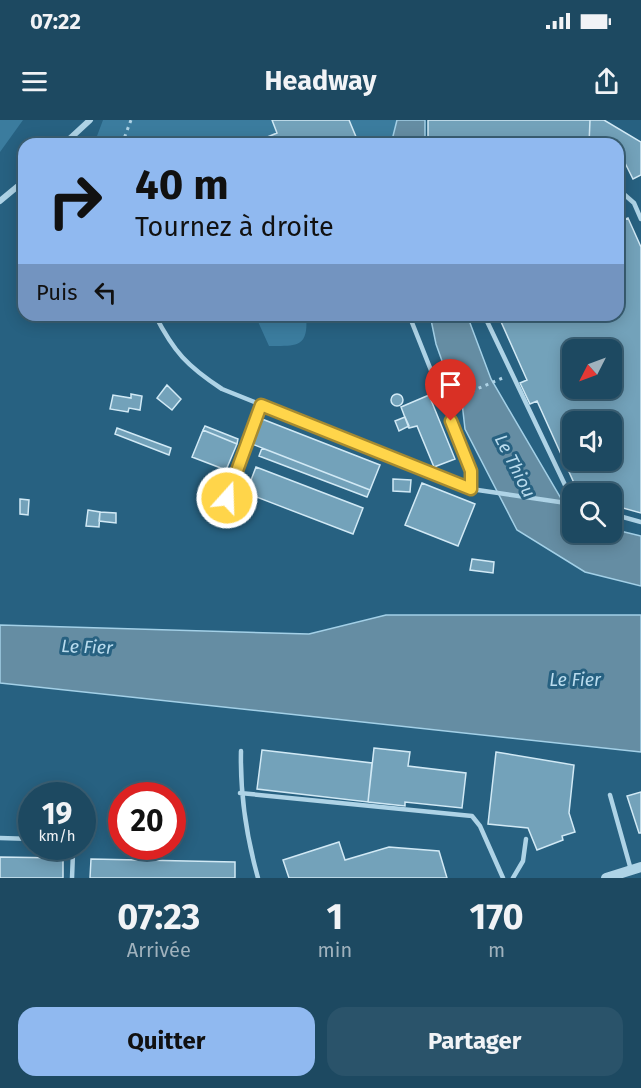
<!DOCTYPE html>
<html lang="fr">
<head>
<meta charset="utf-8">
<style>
	body { margin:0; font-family:"Fira Sans",sans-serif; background:#2a536a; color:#f1f3f6; height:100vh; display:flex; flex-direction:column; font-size:22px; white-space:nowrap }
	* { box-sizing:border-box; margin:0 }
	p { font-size:20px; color:#a0b2bd }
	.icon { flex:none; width:33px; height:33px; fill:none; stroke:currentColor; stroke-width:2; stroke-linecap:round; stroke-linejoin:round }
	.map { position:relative; height:758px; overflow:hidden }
	.drawer { display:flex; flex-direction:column; background:#1d4961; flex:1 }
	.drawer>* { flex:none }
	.guide { position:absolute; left:18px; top:18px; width:606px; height:183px; border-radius:18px; box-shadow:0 3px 15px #0003,0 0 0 2px #3b6176; background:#90b9f0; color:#111; overflow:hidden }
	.needle { width:39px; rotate:228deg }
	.fabs { position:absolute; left:562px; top:219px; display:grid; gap:12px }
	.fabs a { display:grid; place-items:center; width:60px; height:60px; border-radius:12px; background:#1d4961; box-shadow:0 3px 15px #0003,0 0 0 2px #3b6176; font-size:30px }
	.speed { position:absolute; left:18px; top:662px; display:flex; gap:12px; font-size:30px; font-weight:700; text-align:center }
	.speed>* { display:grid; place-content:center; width:78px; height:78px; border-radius:50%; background:#1d4961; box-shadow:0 3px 15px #0003,0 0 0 2px #3b6176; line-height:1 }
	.speed small { font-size:15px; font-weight:400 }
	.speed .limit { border:9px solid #d22; background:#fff; color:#111 }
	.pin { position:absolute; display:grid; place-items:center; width:51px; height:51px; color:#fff; margin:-62px -26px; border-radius:50% 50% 50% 0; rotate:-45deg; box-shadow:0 0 6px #0007 }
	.pin .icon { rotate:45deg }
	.me { position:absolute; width:66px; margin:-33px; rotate:20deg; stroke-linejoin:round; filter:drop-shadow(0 0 4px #0008) }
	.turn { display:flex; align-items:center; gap:21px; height:126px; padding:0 18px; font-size:27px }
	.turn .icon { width:78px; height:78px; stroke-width:2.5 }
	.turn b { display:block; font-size:42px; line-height:51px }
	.then { display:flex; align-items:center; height:57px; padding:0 18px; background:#0003; gap:12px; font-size:22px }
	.eta { display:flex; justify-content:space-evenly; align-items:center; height:102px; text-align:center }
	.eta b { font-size:36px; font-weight:700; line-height:42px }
	.action { display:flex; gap:12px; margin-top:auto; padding:12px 18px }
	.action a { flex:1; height:69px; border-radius:18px; background:#90b9f0; color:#111; font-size:24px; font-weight:700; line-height:69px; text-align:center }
	.action a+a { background:#2a536a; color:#f1f3f6 }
	.status { display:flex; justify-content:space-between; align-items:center; height:42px; padding:0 30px; background:#1d4961; direction:ltr }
	.status svg { height:16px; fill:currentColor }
	header { display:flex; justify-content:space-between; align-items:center; height:78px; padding:0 18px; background:#1d4961; font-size:27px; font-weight:700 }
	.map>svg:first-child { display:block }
</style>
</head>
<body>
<div class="status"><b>07:22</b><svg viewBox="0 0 49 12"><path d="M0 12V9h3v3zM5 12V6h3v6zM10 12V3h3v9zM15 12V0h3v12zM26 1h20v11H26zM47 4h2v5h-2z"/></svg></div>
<header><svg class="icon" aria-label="menu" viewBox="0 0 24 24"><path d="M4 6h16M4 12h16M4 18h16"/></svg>Headway<svg class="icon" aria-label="share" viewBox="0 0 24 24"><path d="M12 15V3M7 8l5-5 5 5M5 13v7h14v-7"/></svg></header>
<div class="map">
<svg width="641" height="758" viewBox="0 0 641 758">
	<rect width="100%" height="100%" fill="#276181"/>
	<path fill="#3b7c9e" d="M0,0H23L0,32Z
		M103,0H272L277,13L265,18L268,24H94Z
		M349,0H397L391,24H373L371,21L359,24Z
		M255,195H306C309,228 297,226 269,226Z"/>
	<path fill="#658da3" stroke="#a3d0e7" stroke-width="1.5" d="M397,0H425V24H391Z
		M430,195H467L491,259L573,399V412H612V409L641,416V466L585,452L517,410L465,309L461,274L447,255L436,224Z
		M386,495H641V632L0,563V505L309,514Z"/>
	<path fill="#73a2ba" stroke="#d1e9f5" stroke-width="1.5" fill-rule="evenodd" d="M272,0H349L359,24H268L265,18L277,13Z
		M428,0H590L589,24H428Z
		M590,0H604L641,22V55L633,59L625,43L618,40V24H589Z
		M628,98L641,127V393L612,385V374H579L537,281L530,284L520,263L527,260L498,195H618V102ZM573,230H612V268H573ZM573,302H612V340H573Z
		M167,265L181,279L172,290L157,278Z
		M391 280a6 6 0 1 1 12 0a6 6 0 1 1-12 0Z
		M131,274L142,276L140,290L129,288L128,292L110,289L113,275L131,278Z
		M429,275L455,339L434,347L417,306L409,308L401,287Z
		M405,297L409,306L399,311L395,301Z
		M262,299L380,345L370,370L252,324Z
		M205,306L238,319L237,324L203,310Z
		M117,308L171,328L169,335L115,314Z
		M203,310L237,324L226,350L192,337Z
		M262,328L370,370L367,377L259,336Z
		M256,347L363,388L353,414L246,373Z
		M393,359L411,360L410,372L393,371Z
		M422,363L475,384L458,426L405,405Z
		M20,379L29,380L28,395L20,394Z
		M88,390L100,392L99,407L86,406Z
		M100,392L116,393V403L99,401Z
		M472,439L494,442L493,453L470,450Z
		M374,628L410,632L408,646L466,653L462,688L405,682V686L368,682Z
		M262,630L372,643L368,682L257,669Z
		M496,632L574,645L569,693L575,712L562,716L563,720L537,730L528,708L488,704Z
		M641,672V713H639L627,676Z
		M339,722L345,740L389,727L439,731L447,758H289L283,740Z
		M0,737L63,738V758H0Z
		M91,739L235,742V758H90Z"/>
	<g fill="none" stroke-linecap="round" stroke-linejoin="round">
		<path stroke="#aed3e6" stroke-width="3" stroke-dasharray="3 4.5" stroke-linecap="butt" d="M122,24L131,0
			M451,280L505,257"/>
		<path stroke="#aed3e6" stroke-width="4.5" d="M618,69L634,83L641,99
			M155,195C174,232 187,246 222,269L471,369L573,384
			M409,195L471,351V369
			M485,197L565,365L570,384
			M227,378L261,285
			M612,394L641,402
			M241,631C240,675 246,715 258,758
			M240,673L472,696L480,706L503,758
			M610,675L631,750
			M0,718L32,719
			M67,726L73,733L72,758
			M513,758L523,741L526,719"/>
		<path stroke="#aed3e6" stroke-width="6" d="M64,24L90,0
			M0,81L24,61"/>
		<path stroke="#aed3e6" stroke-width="10" d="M606,758L641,747"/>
	</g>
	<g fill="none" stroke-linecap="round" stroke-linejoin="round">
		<defs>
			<path id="route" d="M227,378L261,285L471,369V351L451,301"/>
		</defs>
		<use href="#route" stroke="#a68a30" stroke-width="15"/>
		<use href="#route" stroke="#ffd54a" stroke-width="10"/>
	</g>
	<g text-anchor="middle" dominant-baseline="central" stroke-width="6" stroke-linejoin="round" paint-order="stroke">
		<g font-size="18" font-style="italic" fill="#badcee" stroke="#276181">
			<text transform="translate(515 346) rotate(63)">Le Thiou</text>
			<text transform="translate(87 527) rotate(2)">Le Fier</text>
			<text x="575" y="560">Le Fier</text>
		</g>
	</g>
</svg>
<div class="fabs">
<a><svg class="needle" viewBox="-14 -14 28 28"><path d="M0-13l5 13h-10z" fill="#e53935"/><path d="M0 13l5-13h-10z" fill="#a0b2bd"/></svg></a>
<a><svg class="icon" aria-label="sound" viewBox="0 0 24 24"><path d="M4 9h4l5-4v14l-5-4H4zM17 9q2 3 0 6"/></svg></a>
<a><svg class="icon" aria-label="search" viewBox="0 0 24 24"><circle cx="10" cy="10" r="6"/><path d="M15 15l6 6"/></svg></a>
</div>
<div class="speed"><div>19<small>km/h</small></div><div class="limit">20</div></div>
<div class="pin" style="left:451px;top:301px;background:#d93025"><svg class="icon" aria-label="arrive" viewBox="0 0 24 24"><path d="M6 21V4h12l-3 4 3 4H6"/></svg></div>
<svg class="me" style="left:227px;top:378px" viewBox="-20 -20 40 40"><circle r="17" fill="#ffd54a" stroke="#fff" stroke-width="3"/><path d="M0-11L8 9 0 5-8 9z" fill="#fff"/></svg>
<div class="guide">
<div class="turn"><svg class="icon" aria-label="right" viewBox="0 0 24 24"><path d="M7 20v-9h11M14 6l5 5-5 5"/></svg><div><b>40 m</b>Tournez à droite</div></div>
<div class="then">Puis<svg class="icon" aria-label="left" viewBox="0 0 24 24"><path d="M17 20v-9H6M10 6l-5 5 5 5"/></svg></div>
</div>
</div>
<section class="drawer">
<div class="eta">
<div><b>07:23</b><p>Arrivée</p></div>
<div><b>1</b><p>min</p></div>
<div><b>170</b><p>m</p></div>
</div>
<div class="action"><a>Quitter</a><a>Partager</a></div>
</section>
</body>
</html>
